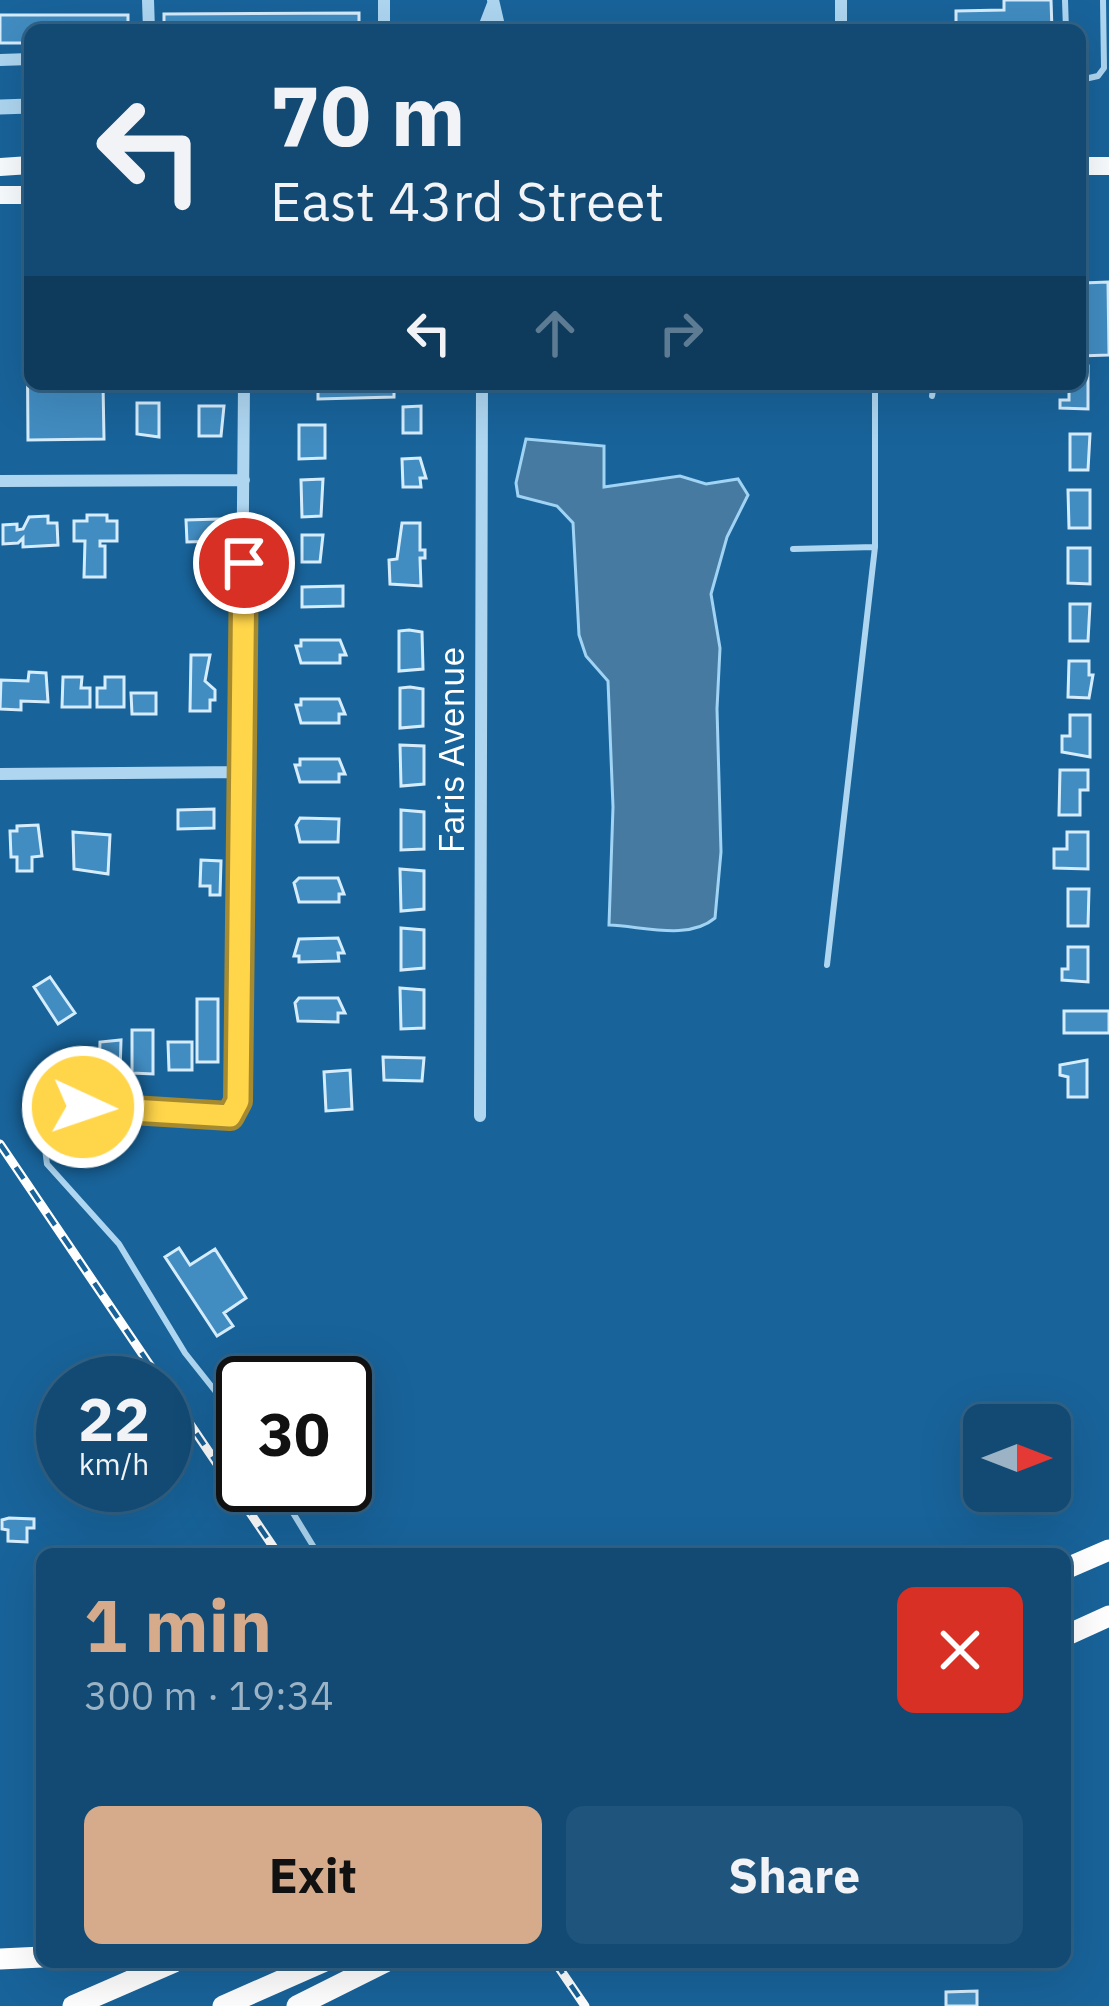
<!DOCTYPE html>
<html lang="en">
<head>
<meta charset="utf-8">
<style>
	body { margin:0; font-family:"IBM Plex Sans",sans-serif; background:#1f547c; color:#f1f3f6; height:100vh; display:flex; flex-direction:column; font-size:45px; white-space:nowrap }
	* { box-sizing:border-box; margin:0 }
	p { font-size:39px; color:#9cb3c5 }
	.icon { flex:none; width:66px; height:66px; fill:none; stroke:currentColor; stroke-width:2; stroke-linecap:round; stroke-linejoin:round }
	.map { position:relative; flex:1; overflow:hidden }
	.drawer { position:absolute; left:36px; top:1548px; width:1035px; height:420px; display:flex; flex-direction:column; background:#124a74; border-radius:18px; box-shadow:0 12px 48px #0002,0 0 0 3px #316286 }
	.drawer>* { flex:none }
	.hud { position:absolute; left:24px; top:24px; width:1062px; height:366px; border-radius:18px; box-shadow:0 12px 48px #0002,0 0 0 3px #316286; background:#124a74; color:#f1f3f6; overflow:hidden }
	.needle { width:78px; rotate:90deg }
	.controls { position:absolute; left:963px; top:1404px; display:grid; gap:24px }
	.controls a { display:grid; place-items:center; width:108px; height:108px; border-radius:18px; background:#124a74; box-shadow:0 12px 48px #0002,0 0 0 3px #316286; font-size:60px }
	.speed { position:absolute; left:36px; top:1356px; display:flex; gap:24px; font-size:60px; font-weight:700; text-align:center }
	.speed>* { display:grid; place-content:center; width:156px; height:156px; border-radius:50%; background:#124a74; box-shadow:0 12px 48px #0002,0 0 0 3px #316286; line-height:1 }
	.speed small { font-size:30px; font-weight:400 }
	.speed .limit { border:6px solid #111; border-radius:18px; background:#fff; color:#111 }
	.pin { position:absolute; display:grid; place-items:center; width:102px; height:102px; color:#fff; margin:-51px; border:6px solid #fff; border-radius:50%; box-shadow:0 3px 12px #0007 }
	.me { position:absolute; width:132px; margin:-66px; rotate:93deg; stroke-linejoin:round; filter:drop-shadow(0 0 9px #0008) }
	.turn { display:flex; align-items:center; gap:42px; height:252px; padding:0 48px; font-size:54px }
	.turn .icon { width:156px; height:156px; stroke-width:2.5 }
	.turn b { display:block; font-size:84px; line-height:102px }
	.lanes { display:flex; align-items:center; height:114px; padding:0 48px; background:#0003; justify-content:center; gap:60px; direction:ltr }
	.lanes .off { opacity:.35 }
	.round { display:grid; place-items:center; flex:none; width:126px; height:126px; border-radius:18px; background:#1f547c }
	.summary { display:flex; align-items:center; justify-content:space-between; height:204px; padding:0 48px }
	h1 { font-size:72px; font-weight:800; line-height:90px; color:#d6ab8b }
	.cta { display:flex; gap:24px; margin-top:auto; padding:24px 48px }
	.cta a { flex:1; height:138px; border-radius:18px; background:#d6ab8b; color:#111; font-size:48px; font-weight:800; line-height:138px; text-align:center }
	.cta a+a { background:#1f547c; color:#f1f3f6 }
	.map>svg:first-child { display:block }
</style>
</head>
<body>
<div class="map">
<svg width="1109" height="2006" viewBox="0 0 1109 2006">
	<rect width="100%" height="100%" fill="#18639a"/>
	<path fill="#467aa0" stroke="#a0d3f4" stroke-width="3" d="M526,439L604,446V487L680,476L706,484L738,479L748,495L727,537L711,594L720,648L717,709L721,852L715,918C688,941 642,926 609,925L613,807L608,681L586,656L579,635L573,523L557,506L518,496L516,483Z"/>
	<path fill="#418cc1" stroke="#d5ecfc" stroke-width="3" d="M1004,0H1051L1052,30H956V11L1004,10Z
		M359,13V30H164V14Z
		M0,15H128V30H30V43H0Z
		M1108,282L1109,355L1080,356V287L1083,283Z
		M27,303L30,384H103L104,439L28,440Z
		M1080,366H1088V409L1060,408V400H1069V384H1080Z
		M318,384H394V397L318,399Z
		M137,403H159V437L137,434Z
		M199,406H224L221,436H199Z
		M421,406V433H403V407Z
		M299,425H325V458L299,459Z
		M1070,434H1090L1088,470H1070Z
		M420,458L426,478H420L421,487H403L402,459Z
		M323,479L321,516L302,517L301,480Z
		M1068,490H1090V528H1069Z
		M87,515H107V521H117V541H100V546H105V577H84L85,541H74V521H87Z
		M48,516V523H57L58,545L23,547V538L18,543L3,544V525L17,524V530L23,529L29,517Z
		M220,519L221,541L187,542L186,520Z
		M402,523H420V550H425V558H420L421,586L390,584L389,560L397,559Z
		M302,535H323L320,562H302Z
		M1068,548H1090V584L1068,583Z
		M343,586V606L302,607V587Z
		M1070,604H1090L1088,641H1070Z
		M409,630L422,632L423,669L399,671V631Z
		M301,640H340L346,655H340V663H301L296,646H301Z
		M191,655H210L205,681L215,690V700H210V711H190Z
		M1069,661H1089V675H1093L1089,698L1068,697Z
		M29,672L46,673L48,702L21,701V710L0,709L1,680L28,681Z
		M63,677H82L81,688H90V707H62Z
		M105,677H124V707H97V688H105Z
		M410,687L423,689V726L400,728V688Z
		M131,693H156V714H132Z
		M301,699H339L345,714H339V723H301L296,705H301Z
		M1070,715H1090V757L1062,752V736H1070Z
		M400,745L424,746V784L401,786Z
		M300,759H339L345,774H339V782H300L295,765H300Z
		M1060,770H1088V790H1080V815H1059Z
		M214,809V828L178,829V810Z
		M401,810L424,812V849L401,850Z
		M300,818L339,819L338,842H300L296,825Z
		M38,825L42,856L32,857V871H17V857H11L10,831H17V826Z
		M73,832L110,835L108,874L74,869Z
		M1067,832H1088V869L1054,868V849H1067Z
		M201,860L221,861L220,895H210V886H200Z
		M400,869L424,871V909L401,911Z
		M299,878H338L344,894H339V902H299L294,883Z
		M1068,889H1089L1088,926H1068Z
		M401,928L424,930V968L401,970Z
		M338,938L344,953H338L339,961L299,962V956H294L299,939Z
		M1068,947H1088V982L1062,980V969H1068Z
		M50,977L75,1013L58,1024L34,987Z
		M400,988L424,990V1028L401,1029Z
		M299,998H338L345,1013H338V1022L298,1021L295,1003Z
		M197,999H218V1062H197Z
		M1064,1011H1109V1033H1064Z
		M132,1030H153V1074L132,1073Z
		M121,1040L120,1073L99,1072L100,1042Z
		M168,1042H192V1070H169Z
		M383,1057L424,1058L422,1081L384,1080Z
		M1087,1060V1097H1068V1077L1060,1075V1065Z
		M350,1070L352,1109L326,1111L324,1072Z
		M179,1248L190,1265L215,1249L246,1298L224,1313L233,1326L217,1336L165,1257Z
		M9,1518L34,1519V1528H27V1542L8,1541V1530L2,1529V1520Z
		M977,1991V2006H946V1992Z"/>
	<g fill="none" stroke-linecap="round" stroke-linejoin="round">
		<path stroke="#aed6f1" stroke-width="6" d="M1065,0L1066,30
			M1080,80L1098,76L1104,68L1103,0
			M932,396L934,384
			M793,549L875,547
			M827,965L875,547V384
			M44,1095L40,1110L47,1164L119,1244L185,1353L243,1426
			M276,1485L318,1554"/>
		<path stroke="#aed6f1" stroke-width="12" d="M148,0L149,30
			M384,0V30
			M493,0L500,30
			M841,0V30
			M483,30L493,4
			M0,60L30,59
			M0,481L244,480
			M0,774L244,772
			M44,1095L83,1107L230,1116L238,1101L244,384
			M480,1116L482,384"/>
		<path stroke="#aed6f1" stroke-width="15" d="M0,107L30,106"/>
		<path stroke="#f8fcff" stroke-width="18" d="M1080,166H1109
			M0,167L30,165
			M0,195H30"/>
		<path stroke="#fff" stroke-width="21" d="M1065,1569L1109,1550
			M1065,1636L1109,1616
			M0,1959L42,1957
			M73,2006L174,1962
			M223,2006L323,1962
			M297,2006L385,1962"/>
		<defs>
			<path id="rail" d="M0,1144L162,1383
				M165,1387L278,1554
				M555,1962L585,2006"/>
		</defs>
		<use href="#rail" stroke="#fff" stroke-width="9"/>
		<use href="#rail" stroke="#18639a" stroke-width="4.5" stroke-dasharray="14" stroke-linecap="butt"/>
	</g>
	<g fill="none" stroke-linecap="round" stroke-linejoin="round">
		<defs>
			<path id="route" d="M83,1107L230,1116L238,1101L244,563"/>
		</defs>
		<use href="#route" stroke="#a68a30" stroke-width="30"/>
		<use href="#route" stroke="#ffd54a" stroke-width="21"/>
	</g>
	<g text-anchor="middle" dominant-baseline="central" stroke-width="12" stroke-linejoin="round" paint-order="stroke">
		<g font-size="36" fill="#fff" stroke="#18639a">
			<text transform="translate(450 750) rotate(-90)">Faris Avenue</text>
		</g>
	</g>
</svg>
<div class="controls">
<a><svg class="needle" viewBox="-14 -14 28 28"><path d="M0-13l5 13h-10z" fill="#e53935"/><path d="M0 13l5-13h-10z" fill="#9cb3c5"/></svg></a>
</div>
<div class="speed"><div>22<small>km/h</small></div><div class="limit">30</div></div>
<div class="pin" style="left:244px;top:563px;background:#d93025"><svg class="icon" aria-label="arrive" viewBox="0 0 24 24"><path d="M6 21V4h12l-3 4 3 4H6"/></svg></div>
<svg class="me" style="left:83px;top:1107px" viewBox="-20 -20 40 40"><circle r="17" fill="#ffd54a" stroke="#fff" stroke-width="3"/><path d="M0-11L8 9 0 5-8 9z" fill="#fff"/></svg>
<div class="hud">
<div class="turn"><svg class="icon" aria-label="left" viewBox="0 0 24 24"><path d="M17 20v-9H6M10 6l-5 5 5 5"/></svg><div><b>70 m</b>East 43rd Street</div></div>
<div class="lanes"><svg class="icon" aria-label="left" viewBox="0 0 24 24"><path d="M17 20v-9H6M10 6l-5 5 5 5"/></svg><svg class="icon off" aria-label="ahead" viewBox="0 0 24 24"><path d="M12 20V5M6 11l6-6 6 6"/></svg><svg class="icon off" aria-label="right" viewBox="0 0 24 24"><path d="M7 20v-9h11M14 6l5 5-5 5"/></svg></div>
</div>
<section class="drawer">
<div class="summary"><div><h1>1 min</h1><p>300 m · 19:34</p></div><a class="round" style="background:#d93025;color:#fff"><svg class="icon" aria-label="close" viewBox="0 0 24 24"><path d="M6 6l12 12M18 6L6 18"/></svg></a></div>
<div class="cta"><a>Exit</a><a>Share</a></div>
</section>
</div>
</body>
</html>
